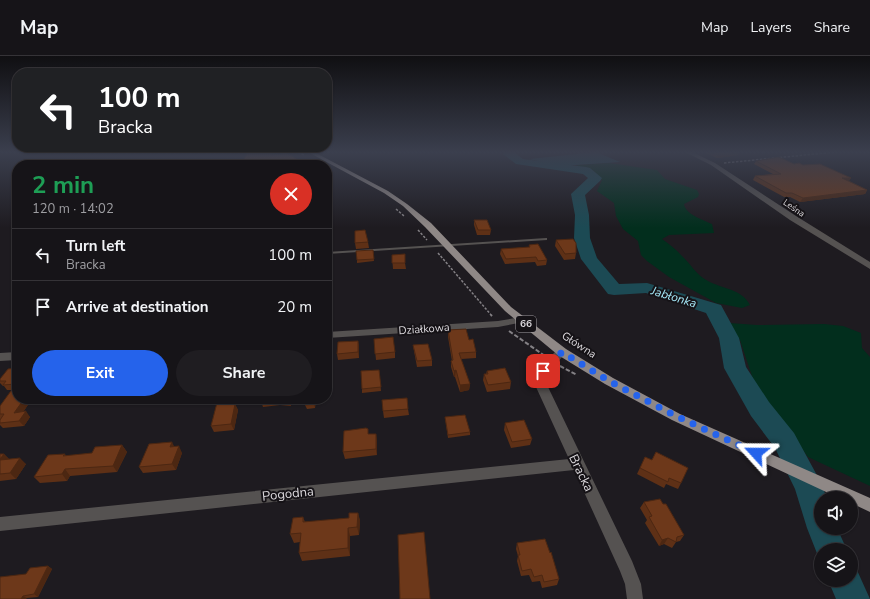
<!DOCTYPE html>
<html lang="en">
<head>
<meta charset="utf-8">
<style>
	body { margin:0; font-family:"Nunito Sans",sans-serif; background:#1f1d21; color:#f1f3f6; height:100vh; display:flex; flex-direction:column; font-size:15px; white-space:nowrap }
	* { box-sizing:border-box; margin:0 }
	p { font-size:13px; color:#9e9ea2 }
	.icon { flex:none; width:22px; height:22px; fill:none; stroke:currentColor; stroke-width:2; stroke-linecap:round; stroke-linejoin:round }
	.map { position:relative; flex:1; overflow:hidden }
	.details { position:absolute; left:12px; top:104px; width:320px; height:244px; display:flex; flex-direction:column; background:#161418; border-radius:16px; box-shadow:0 1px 3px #0004,0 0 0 1px #353337 }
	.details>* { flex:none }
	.hud { position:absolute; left:12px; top:12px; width:320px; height:84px; border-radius:16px; box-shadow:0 1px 3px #0004,0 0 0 1px #353337; background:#202124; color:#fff; overflow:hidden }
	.buttons { position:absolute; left:814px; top:435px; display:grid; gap:8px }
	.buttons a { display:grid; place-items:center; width:44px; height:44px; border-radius:50%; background:#161418; box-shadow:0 1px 3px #0004,0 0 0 1px #353337; font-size:20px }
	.pin { position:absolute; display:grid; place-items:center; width:34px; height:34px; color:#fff; margin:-17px; border-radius:8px; box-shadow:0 2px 6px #0006 }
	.me { position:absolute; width:44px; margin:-22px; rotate:294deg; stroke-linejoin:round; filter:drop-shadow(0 0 3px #0008) }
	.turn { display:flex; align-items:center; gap:14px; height:84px; padding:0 20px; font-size:18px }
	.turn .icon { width:52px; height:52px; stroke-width:2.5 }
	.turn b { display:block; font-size:28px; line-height:34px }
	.round { display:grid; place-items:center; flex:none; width:42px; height:42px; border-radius:21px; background:#1f1d21 }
	.headline { display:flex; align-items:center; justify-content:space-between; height:68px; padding:0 20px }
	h1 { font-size:24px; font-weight:700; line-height:30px; color:#1e9e55 }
	.cta { display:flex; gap:8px; margin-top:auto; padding:8px 20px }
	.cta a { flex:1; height:46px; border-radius:24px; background:#2563eb; color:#fff; font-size:16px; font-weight:700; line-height:46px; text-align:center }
	.cta a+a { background:#1f1d21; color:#f1f3f6 }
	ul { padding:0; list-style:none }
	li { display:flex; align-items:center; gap:12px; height:52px; padding:0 20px; border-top:1px solid #353337 }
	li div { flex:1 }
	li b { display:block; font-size:15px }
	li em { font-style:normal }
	header { display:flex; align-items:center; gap:24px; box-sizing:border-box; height:56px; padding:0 20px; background:#161418; border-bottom:1px solid #353337 }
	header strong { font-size:19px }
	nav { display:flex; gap:22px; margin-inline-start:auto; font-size:14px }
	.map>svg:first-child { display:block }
</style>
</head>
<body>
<header>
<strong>Map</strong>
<nav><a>Map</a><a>Layers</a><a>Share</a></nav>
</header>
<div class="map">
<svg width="870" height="543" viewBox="0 0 870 543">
	<rect width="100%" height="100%" fill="#1e1b20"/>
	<path fill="#022e1d" d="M609,107L657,114L665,123L697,134L699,138L698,141L684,148C685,158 703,164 712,168L714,177L669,179L662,183C669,188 676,193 681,199C691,208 696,219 708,225C723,233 742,233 750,249L742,252L716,247L669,221L647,205L641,199L638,185L623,173L616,160L614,147L597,135L602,124L594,115L575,111L578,109Z
		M729,267L757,269L824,268L843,270L861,277L862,292L870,301V430L808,401L755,329L740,284Z"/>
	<path fill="#1c4a54" d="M596,96L620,106L560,110L529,103Z"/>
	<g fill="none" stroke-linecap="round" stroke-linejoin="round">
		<path fill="#1c4a54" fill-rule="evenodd" d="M505,96H515V97L523,103L586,111L590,112L602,122L600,125L585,139L589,159L590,182L597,202L619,228L647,227L721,249L739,282L746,311L769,346L794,377L819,423L827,442H821V472H837L847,494H821L820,505L807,472L795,433L775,392L751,360L724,312L719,282L706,257L646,237L614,239L608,238L581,203L574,182L575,159L571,138L588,122L583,118L516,108L503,98Z
			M851,511L856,512L870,543H836L828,524H851Z"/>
		<path stroke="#848185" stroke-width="1.5" stroke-dasharray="2.5 1.5" stroke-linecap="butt" d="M298,96L304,99
			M724,107L835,96
			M396,153L404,160
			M418,174L427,184
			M438,197L492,260"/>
		<path stroke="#848185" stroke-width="2" stroke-dasharray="4.5 2" stroke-linecap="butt" d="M491,259L492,260
			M509,275L545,300
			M560,310L577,319"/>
		<path fill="#555251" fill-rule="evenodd" d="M546,182H547V184L327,198V196Z"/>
		<path fill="#555251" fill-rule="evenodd" d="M685,96H692L715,107L796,160L870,206V213L790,164L711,109Z
			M521,261L524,262L526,264L524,266L498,271L327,282V276L498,265Z
			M562,292L566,293L567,296L548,316V331L632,505L641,528L643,543H627L625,528L620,515L574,414L0,475V461L569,403L536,331L539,312L558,293Z
			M17,296V304L0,305V297Z"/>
		<path fill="#8f8886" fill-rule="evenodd" d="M308,96H314L388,135L407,148L431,167L511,251L566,293L613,322L680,358L870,442V456L851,447V442H839L672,364L605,328L558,299L505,255L425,171L403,150L384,137Z"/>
	</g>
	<path fill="#5e3016" d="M248,96H276L274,99L281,98L279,96H285L306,109H290L288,107L287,109H241Z
		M704,96H737L738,99L717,102Z
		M756,105L794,108L803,109L849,125L867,134L865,138L800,146L790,141H784L753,124L755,120L773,118L754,108Z
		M474,164L491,174L490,179H477L474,169Z
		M556,184L576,197L575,203L564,204L555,190Z
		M368,186L369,192L356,193L355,187Z
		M529,189L547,204L546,209L537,210L535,206L505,208L500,198L501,193L529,191Z
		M373,194L374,205L357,207V204Z
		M392,199L405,207L406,213H393Z
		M448,274L469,284L476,296V302L461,303L470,328L469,334L460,336L455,321H454L451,311V305H452L448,281Z
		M374,283L395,296V302L376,304Z
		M358,285L359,291V302L338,304L337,298Z
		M413,289L432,304V310L417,311L414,295Z
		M17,312V343H32L23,356L30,361L24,370L3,372L0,369V350L12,334H7L4,330H3L0,327V323Z
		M379,314L381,335L362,337V333Z
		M487,315L511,326L510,333L487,336L483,324L484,318H486Z
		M218,343H236L235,348L238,354L234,374L214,376L211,370Z
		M262,343H291V350L280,349L263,351L261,345Z
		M306,343H316L315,352L307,353L305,349Z
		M408,353L409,359L384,362L383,355Z
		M445,361L470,376V379L448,382Z
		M505,367L532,383L530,389L511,392L504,374Z
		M368,378H376L377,399L345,403L343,396Z
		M122,389L127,396L117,416L70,420L67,425L40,427L34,421L65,398L66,400L92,397Z
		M174,391L182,397L176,414L143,417L139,411Z
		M656,396L681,427L678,433L666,428L664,432L637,418L645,401L652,404Z
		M0,398H4L9,403L26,408L16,423L0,425Z
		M644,446L684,479L680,485L676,486L672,492L664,488L659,490L645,467L647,464L640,452Z
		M358,457L360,465L359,479L350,480V500L302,505L299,497L300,486L294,487L290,478L303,461L305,466L349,462Z
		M517,487L559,523L557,529L542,532L540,525L532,526L529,519L521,520L517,505L518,500L516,493Z
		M48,510L52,513L38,541L27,542L0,543L26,518Z"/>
	<path fill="#4c2712" d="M273,96H276L272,102L271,99Z
		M739,97L738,99L717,102L718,99Z
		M287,104L288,107L287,109H285Z
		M842,122H851L849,125Z
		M867,134L865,138L800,146L803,142Z
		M358,285L359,291V302L358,296Z
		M456,314L455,321H454V315Z
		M470,328L469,334L460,336V329Z
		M24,343H32L19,362L14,357Z
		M232,343H236L234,354L231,348Z
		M289,343H291V350L289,345Z
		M315,343H316L315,352L314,348Z
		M235,348L238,354L234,374L231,368Z
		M26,355L30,361L24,370L19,365Z
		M376,378L377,384V399L376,393Z
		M172,386L175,392L170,391Z
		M122,389L127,396L117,416L113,410Z
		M179,390L182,397L176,414L172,408Z
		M4,398L10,404L0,405V403Z
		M20,402L26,408L16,423L10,417Z
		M65,413L70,420L67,425L62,418Z
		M358,457L360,465L359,479L357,471Z
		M348,472L350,480V500L348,492Z
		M668,482L664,488L659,490L662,484Z
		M48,510L52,513L38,541L34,538Z
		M23,540L27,542L26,543H21Z"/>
	<path fill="#6d381a" stroke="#4c2712" d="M248,96H273L271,99L282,98L280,96H285L306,109H291L287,104L285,109H241Z
		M710,96H737L739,97L718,99Z
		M779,101L794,108L799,107L803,109L820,108L851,122H842L867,134L803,142L792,137H786L755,120L781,118L756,105Z
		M474,164H487L491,174H478Z
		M365,174L368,186L355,187V175Z
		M573,183L576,187V197L565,198L556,184Z
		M538,188L547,204L538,205L536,201L506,203L501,193L530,191L529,189Z
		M373,194L374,203L357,204L356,195Z
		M405,198V207H392V199Z
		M466,273L469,284L473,283L476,296L459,297L470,328L460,329L456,314L454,315L451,305L453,304L448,274Z
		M393,281L395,296L375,298L374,283Z
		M358,285V296L337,298L338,286Z
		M428,288L432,304L417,305L413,289Z
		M17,312V343H24L14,357L26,355L19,365L0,367V364L4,358H0V350L16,328L3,329L6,325H0V323L8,313Z
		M505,312L511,326L488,329L484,318H488L487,315Z
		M379,314L381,331L362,333L361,315Z
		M407,342L408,353L383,355L382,344Z
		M218,343H232L231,348H235L231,368L211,370Z
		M262,343H289V345L279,344L261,345Z
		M306,343H315L314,348L305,349Z
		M465,359L470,376L448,379L445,361Z
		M524,364L532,383L512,386L505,367Z
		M366,372L368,373V378H376V393L343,396L344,375Z
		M172,386L170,391L179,390L172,408L139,411L149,388Z
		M122,389L113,410L65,413L62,418L34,421L48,399L65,398L63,400L92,397L95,391Z
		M656,396L688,412L681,427L669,422L668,426L640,412L645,401L652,404Z
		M0,398H4L0,403Z
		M20,402L10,417L0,418V404Z
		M660,443L663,448H666L684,479L677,481L676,486L668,482L662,484L649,461L652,460L644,446Z
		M349,457H358L357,471L348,472V492L299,497L301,477L290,478L293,462L303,461V466L349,462Z
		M424,476L430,543H400L398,479Z
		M545,483L550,497L551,496L559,523L544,526L542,519L534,521L531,513L522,515L518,499H520L517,487Z
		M48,510L34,538L23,540L21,543H0V521L26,518L30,512Z"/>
	<linearGradient id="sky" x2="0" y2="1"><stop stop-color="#100f12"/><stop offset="0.56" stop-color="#3b3f4e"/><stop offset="1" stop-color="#3b3f4e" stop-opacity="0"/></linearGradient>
	<rect width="870" height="172" fill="url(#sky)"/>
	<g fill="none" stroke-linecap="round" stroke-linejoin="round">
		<path stroke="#2563eb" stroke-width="7" stroke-dasharray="0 12.6" d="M543,315L562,296L609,325L676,360L756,397"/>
	</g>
	<g text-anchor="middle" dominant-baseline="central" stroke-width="4" stroke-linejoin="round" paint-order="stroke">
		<g font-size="9" fill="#dbd8dc" stroke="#151216">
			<text transform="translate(794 152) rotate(34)">Leśna</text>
		</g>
		<rect fill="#151216" stroke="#a09da1" stroke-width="1" x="516" y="260" width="20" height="16" rx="3"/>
		<g font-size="10" font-weight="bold" fill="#dbd8dc">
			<text x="526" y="268">66</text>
		</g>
		<g font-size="11" fill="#dbd8dc" stroke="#151216">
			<text transform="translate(424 273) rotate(-4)">Działkowa</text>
			<text transform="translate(579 289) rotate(33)">Główna</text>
		</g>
		<g font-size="12" font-style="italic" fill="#a4e7f7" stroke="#151216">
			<text transform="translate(674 241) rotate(17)">Jabłonka</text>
		</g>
		<g font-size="13" fill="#dbd8dc" stroke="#151216">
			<text transform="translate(581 417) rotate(64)">Bracka</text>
			<text transform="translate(288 438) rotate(-6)">Pogodna</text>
		</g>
	</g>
</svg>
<div class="buttons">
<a><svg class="icon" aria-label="sound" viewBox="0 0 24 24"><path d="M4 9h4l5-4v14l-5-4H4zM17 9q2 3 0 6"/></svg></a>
<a><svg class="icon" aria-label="layers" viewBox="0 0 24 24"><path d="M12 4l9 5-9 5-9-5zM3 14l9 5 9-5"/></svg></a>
</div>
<div class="pin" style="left:543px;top:315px;background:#d93025"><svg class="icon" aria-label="arrive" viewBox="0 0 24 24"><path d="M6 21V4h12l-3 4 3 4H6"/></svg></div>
<svg class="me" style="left:756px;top:397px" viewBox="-20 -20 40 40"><path d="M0-17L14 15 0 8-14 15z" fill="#2563eb" stroke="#fff" stroke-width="4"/></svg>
<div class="hud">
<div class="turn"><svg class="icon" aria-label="left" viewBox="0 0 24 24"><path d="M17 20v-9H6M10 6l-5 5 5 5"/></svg><div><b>100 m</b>Bracka</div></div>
</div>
<section class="details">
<div class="headline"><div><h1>2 min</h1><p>120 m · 14:02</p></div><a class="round" style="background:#d93025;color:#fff"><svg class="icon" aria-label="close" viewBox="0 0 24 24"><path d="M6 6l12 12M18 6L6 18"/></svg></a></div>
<ul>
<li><svg class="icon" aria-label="left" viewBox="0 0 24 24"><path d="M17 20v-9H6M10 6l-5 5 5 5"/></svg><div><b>Turn left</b><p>Bracka</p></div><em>100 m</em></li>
<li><svg class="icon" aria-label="arrive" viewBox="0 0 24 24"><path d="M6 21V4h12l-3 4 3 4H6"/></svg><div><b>Arrive at destination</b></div><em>20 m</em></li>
</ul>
<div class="cta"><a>Exit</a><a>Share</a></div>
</section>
</div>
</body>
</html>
